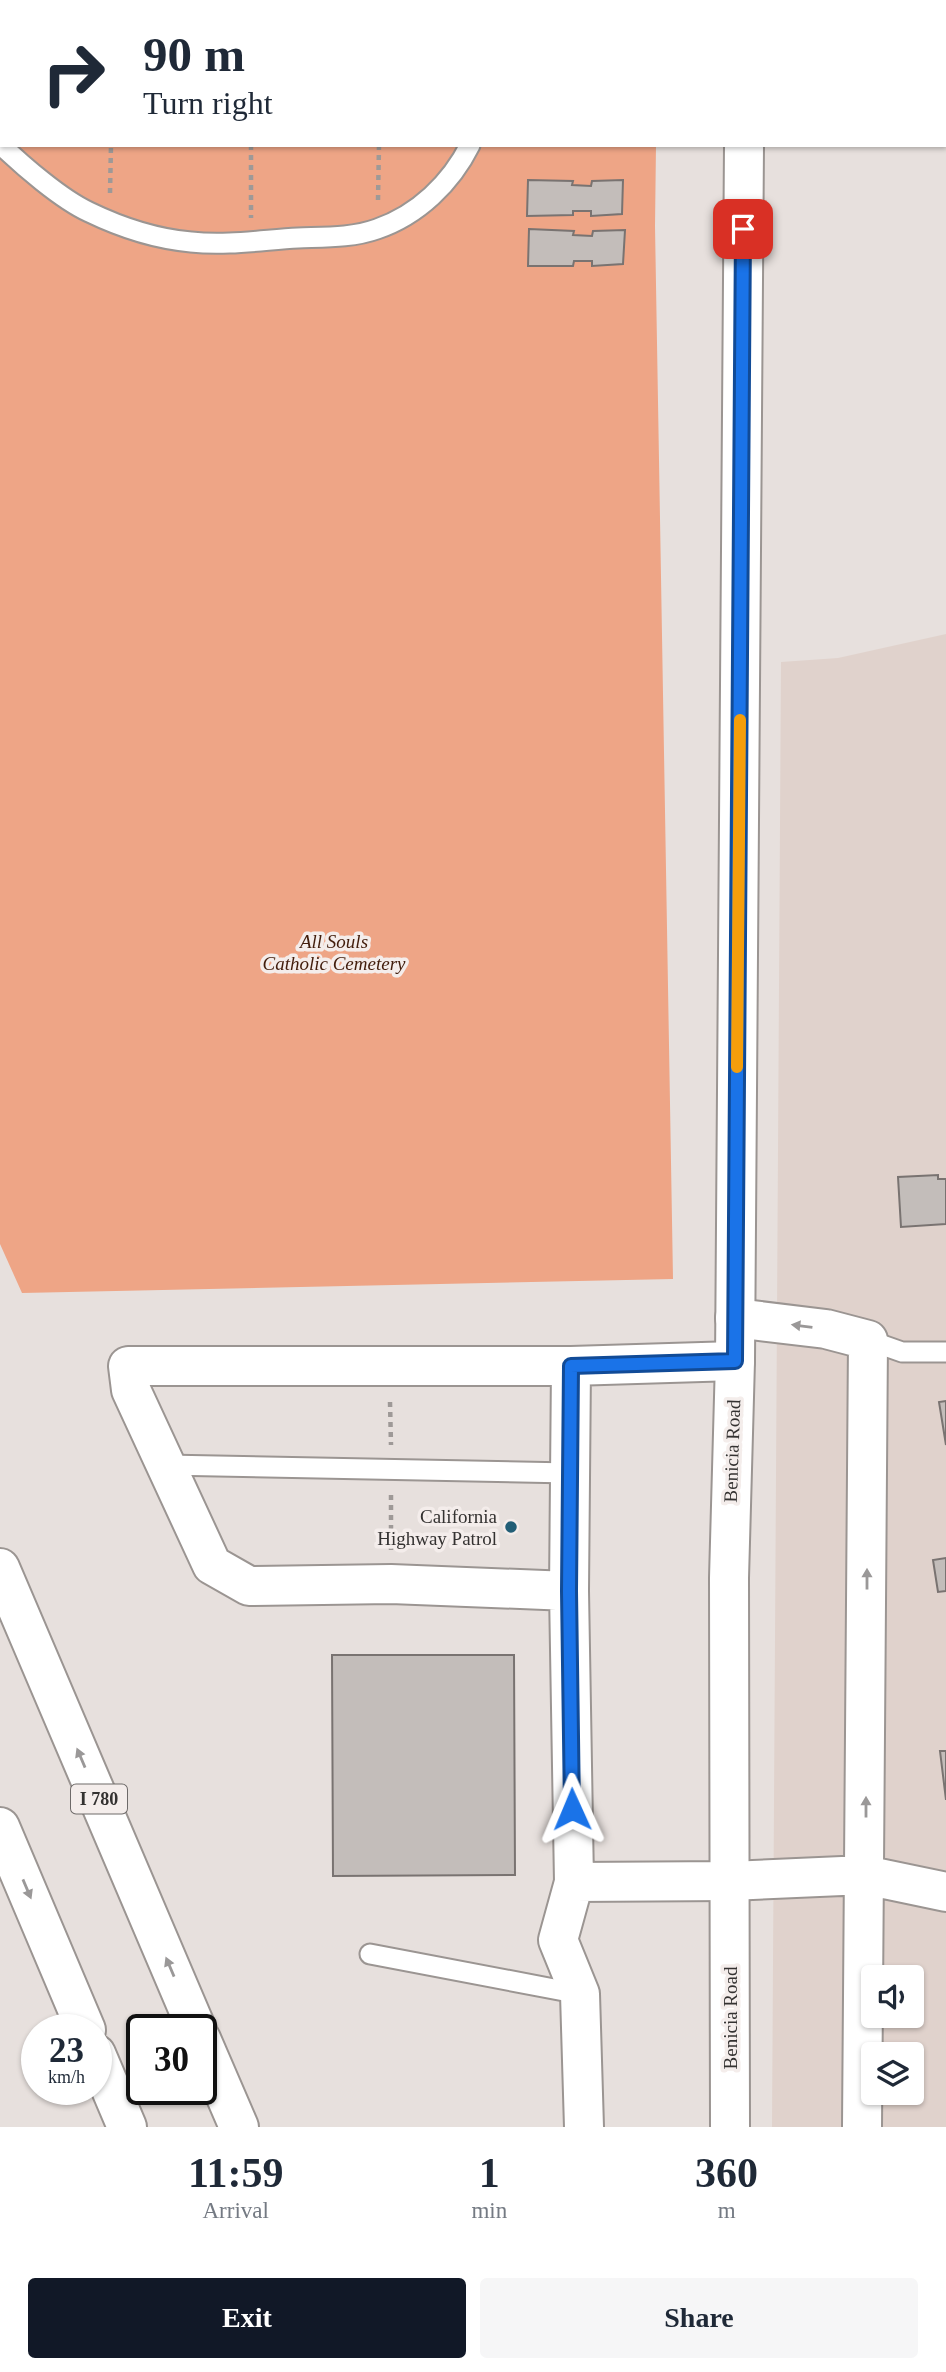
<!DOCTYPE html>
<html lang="en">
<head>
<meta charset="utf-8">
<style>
	body { margin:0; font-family:"Times New Roman",serif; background:#f6f6f7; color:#1f2937; height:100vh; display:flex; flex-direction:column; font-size:26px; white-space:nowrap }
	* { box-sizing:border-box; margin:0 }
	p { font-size:23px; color:#747a83 }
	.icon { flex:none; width:38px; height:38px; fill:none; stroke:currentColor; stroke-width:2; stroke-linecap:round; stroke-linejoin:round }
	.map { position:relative; height:2127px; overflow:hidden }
	.side { display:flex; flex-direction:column; background:#fff; flex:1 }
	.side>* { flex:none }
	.banner { position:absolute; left:0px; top:0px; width:947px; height:147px; box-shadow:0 2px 5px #0004; background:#fff; color:#1f2937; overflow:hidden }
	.controls { position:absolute; left:861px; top:1965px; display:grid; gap:14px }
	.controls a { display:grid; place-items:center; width:63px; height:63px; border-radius:7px; background:#fff; box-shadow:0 2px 5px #0004; font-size:35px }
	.speed { position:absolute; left:21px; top:2014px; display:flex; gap:14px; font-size:35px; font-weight:700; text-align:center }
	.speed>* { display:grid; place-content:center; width:91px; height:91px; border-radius:50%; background:#fff; box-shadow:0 2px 5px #0004; line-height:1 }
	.speed small { font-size:18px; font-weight:400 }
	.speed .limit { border:4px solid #111; border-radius:10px; background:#fff; color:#111 }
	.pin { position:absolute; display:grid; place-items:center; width:60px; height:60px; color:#fff; margin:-30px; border-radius:14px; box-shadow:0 4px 10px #0006 }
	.me { position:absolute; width:77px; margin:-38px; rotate:359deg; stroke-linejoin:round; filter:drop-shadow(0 0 5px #0008) }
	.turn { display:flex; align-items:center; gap:24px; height:147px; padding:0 28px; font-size:32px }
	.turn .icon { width:91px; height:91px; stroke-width:2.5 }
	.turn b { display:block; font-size:49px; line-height:60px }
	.eta { display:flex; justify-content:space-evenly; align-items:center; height:119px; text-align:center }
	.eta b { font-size:42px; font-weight:700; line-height:49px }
	.action { display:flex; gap:14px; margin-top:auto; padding:14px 28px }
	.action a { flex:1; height:80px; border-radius:7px; background:#111827; color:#fff; font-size:28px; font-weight:700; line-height:80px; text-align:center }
	.action a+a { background:#f6f6f7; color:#1f2937 }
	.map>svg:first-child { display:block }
</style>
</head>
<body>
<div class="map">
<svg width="946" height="2127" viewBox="0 0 946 2127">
	<rect width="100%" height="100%" fill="#e7e0dd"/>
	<path fill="#e0d2cc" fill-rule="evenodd" d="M946,634V2127H772L781,662L838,658ZM873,1978H912V2016H873ZM873,2054H912V2093H873Z"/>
	<path fill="#eea586" d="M0,0H658L2,2V145H656L655,226L673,1279L22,1293L0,1244Z"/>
	<path fill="#c3bdba" stroke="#797371" stroke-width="2" d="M528,180L573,181L572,185L591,186L592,181L623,180L622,214L591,216V211H573V215L527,216Z
		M529,229L574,231L573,235L592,236L593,231L625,230L623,264L592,266V261H574L573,266H528Z
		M938,1175V1179H946V1224L901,1227L898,1177Z
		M946,1401V1445L939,1402Z
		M946,1558V1591L938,1592L933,1560Z
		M332,1655H514L515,1875L333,1876Z
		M940,1751H946V1800Z"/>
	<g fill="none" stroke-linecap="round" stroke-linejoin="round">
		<defs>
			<path id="lane" d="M483,2V0
				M0,144C23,166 61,199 89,212C120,227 157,239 191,242C226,246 263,240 298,238C324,237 352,238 377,229C418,215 451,183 470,145
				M868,1340L902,1352H946
				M165,1465L570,1473
				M370,1954L580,1994"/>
			<path id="street" d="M735,1318L826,1329L868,1340L862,2127
				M571,1366L569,1591L574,1882L558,1940L580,1994L584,2127
				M569,1591L391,1584L249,1586L212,1565L131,1390L128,1366H571L735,1361
				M574,1882L730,1881L865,1875L946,1892"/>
			<path id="secondary" d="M745,2V0
				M730,2127L729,1578L735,1361L744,145"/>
			<path id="highway" d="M0,1568L197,2030
				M0,1827L86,2030
				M201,2039L239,2127
				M96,2054L127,2127"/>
		</defs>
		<use href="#lane" stroke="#9b9592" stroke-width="23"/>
		<use href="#street" stroke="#9b9592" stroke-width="42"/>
		<use href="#secondary" stroke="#9b9592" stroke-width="42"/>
		<use href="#highway" stroke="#9b9592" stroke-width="42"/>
		<path stroke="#9e9997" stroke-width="4.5" stroke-dasharray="5 5" stroke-linecap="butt" d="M113,2V0
			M252,2V0
			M382,2V0
			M522,2V0
			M581,2V0
			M0,47H2
			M251,145V218
			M110,193L111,145
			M378,200L379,145
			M390,1402L391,1445
			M391,1550V1493"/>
		<use href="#lane" stroke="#fff" stroke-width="19"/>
		<use href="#street" stroke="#fff" stroke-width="38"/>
		<use href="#secondary" stroke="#fff" stroke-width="38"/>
		<use href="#highway" stroke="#fff" stroke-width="38"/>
	</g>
	<defs><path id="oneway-solid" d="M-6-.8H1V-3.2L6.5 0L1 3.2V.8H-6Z" transform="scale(1.75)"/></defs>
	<g fill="#9a9898">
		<use href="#oneway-solid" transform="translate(802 1326) rotate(-173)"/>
		<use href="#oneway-solid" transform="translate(867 1579) rotate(-90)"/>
		<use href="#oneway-solid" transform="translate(81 1758) rotate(-113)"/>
		<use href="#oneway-solid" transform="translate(866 1807) rotate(-90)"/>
		<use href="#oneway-solid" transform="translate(27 1889) rotate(67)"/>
		<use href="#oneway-solid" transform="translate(170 1967) rotate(-113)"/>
	</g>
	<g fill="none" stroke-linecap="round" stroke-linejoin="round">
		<defs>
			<path id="route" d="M572,1809L569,1591L571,1366L735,1361L743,229"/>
		</defs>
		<use href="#route" stroke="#114b97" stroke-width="18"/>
		<use href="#route" stroke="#1a73e8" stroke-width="12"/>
		<path stroke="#f59e0b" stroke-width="12" d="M737,1067L740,720"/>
	</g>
	<circle fill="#225e76" stroke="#f4edeb" stroke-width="2.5" cx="511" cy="1527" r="7"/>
	<g text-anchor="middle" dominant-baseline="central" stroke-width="7" stroke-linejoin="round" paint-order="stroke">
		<rect fill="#f4edeb" stroke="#6e6a69" stroke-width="2" x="71" y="1784.5" width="56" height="29" rx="5"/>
		<g font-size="18" font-weight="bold" fill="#343231">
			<text x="99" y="1799">I 780</text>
		</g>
		<g font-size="19" font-style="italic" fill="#421d0c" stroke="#f4edeb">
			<text x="334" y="941">All Souls<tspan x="334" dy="22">Catholic Cemetery</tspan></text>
		</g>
		<g font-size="19" fill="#343231" stroke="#f4edeb">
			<text transform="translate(732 1451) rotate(-88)">Benicia Road</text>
			<text transform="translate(730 2018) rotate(-90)">Benicia Road</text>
		</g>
		<g font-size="19" fill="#343231" stroke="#f4edeb" text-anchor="end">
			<text x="497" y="1516">California<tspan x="497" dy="22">Highway Patrol</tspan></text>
		</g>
	</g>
</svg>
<div class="controls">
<a><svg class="icon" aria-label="sound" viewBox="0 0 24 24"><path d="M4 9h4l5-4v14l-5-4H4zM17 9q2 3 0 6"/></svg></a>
<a><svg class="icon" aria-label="layers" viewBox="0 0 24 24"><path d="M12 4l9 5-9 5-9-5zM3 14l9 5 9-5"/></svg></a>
</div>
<div class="speed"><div>23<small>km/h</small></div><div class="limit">30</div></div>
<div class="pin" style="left:743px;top:229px;background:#d93025"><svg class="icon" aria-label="arrive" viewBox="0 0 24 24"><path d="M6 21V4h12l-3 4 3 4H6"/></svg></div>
<svg class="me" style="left:572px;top:1809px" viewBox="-20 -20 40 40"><path d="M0-17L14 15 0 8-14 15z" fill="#1a73e8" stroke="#fff" stroke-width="4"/></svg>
<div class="banner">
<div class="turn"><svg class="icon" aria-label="right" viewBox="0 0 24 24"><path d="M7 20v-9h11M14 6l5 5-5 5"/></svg><div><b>90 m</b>Turn right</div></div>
</div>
</div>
<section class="side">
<div class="eta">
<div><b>11:59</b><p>Arrival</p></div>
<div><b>1</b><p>min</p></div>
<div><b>360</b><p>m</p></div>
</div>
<div class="action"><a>Exit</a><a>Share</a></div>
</section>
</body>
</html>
